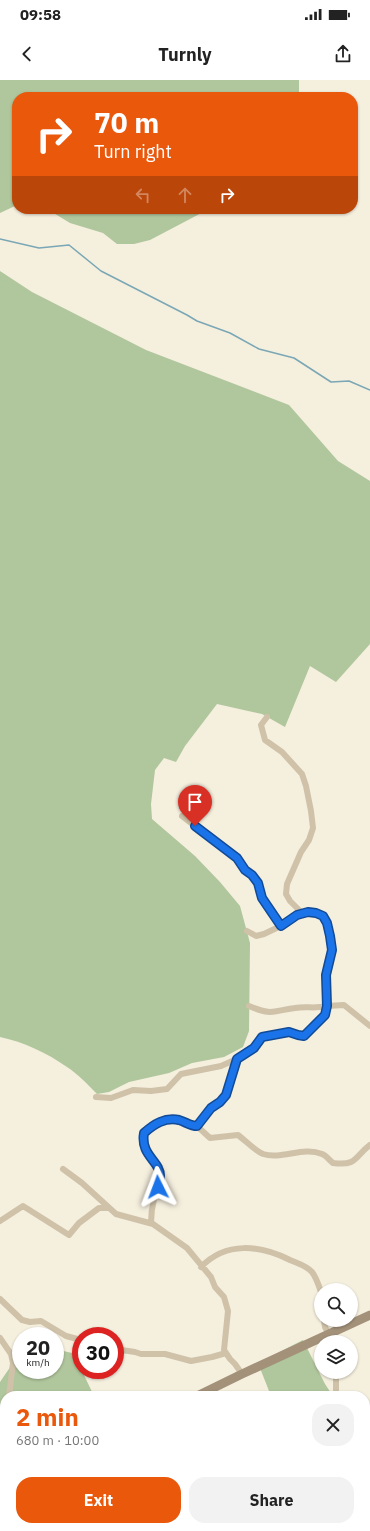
<!DOCTYPE html>
<html lang="en">
<head>
<meta charset="utf-8">
<style>
	body { margin:0; font-family:"IBM Plex Sans",sans-serif; background:#f2f2f2; color:#222; height:100vh; display:flex; flex-direction:column; font-size:15px; white-space:nowrap }
	* { box-sizing:border-box; margin:0 }
	p { font-size:13px; color:#767676 }
	.icon { flex:none; width:22px; height:22px; fill:none; stroke:currentColor; stroke-width:2; stroke-linecap:round; stroke-linejoin:round }
	.map { position:relative; flex:1; overflow:hidden }
	.drawer { position:absolute; left:0px; top:1311px; width:370px; height:140px; display:flex; flex-direction:column; background:#fff; border-radius:16px 16px 0 0; box-shadow:0 1px 3px #0004 }
	.drawer>* { flex:none }
	.top-card { position:absolute; left:12px; top:12px; width:346px; height:122px; border-radius:16px; box-shadow:0 1px 3px #0004; background:#ea580c; color:#fff; overflow:hidden }
	.buttons { position:absolute; left:314px; top:1203px; display:grid; gap:8px }
	.buttons a { display:grid; place-items:center; width:44px; height:44px; border-radius:50%; background:#fff; box-shadow:0 1px 3px #0004; font-size:20px }
	.speed { position:absolute; left:12px; top:1247px; display:flex; gap:8px; font-size:20px; font-weight:700; text-align:center }
	.speed>* { display:grid; place-content:center; width:52px; height:52px; border-radius:50%; background:#fff; box-shadow:0 1px 3px #0004; line-height:1 }
	.speed small { font-size:10px; font-weight:400 }
	.speed .limit { border:6px solid #d22; background:#fff; color:#111 }
	.pin { position:absolute; display:grid; place-items:center; width:34px; height:34px; color:#fff; margin:-41px -17px; border-radius:50% 50% 50% 0; rotate:-45deg; box-shadow:0 0 4px #0007 }
	.pin .icon { rotate:45deg }
	.me { position:absolute; width:44px; margin:-22px; rotate:357deg; stroke-linejoin:round; filter:drop-shadow(0 0 3px #0008) }
	.turn { display:flex; align-items:center; gap:14px; height:84px; padding:0 16px; font-size:18px }
	.turn .icon { width:52px; height:52px; stroke-width:2.5 }
	.turn b { display:block; font-size:28px; line-height:34px }
	.lanes { display:flex; align-items:center; height:38px; padding:0 16px; background:#0003; justify-content:center; gap:20px; direction:ltr }
	.lanes .off { opacity:.35 }
	.round { display:grid; place-items:center; flex:none; width:42px; height:42px; border-radius:16px; background:#f2f2f2 }
	.overview { display:flex; align-items:center; justify-content:space-between; height:68px; padding:0 16px }
	h1 { font-size:24px; font-weight:800; line-height:30px; color:#ea580c }
	.primary-button { display:flex; gap:8px; margin-top:auto; padding:8px 16px }
	.primary-button a { flex:1; height:46px; border-radius:16px; background:#ea580c; color:#fff; font-size:16px; font-weight:800; line-height:46px; text-align:center }
	.primary-button a+a { background:#f2f2f2; color:#222 }
	.status { display:flex; justify-content:space-between; align-items:center; height:28px; padding:0 20px; background:#fff; direction:ltr }
	.status svg { height:11px; fill:currentColor }
	header { display:flex; justify-content:space-between; align-items:center; height:52px; padding:0 16px; background:#fff; font-size:18px; font-weight:800 }
	.map>svg:first-child { display:block }
</style>
</head>
<body>
<div class="status"><b>09:58</b><svg viewBox="0 0 49 12"><path d="M0 12V9h3v3zM5 12V6h3v6zM10 12V3h3v9zM15 12V0h3v12zM26 1h20v11H26zM47 4h2v5h-2z"/></svg></div>
<header><svg class="icon" aria-label="back" viewBox="0 0 24 24"><path d="M15 5l-7 7 7 7"/></svg>Turnly<svg class="icon" aria-label="share" viewBox="0 0 24 24"><path d="M12 15V3M7 8l5-5 5 5M5 13v7h14v-7"/></svg></header>
<div class="map">
<svg width="370" height="1451" viewBox="0 0 370 1451">
	<rect width="100%" height="100%" fill="#f5efde"/>
	<path fill="#b0c69c" d="M0,0H299V17H17V125L0,133Z
		M47,129H209L150,160L134,164H117L103,153L70,143Z
		M0,191L32,212L146,270L289,325L338,381L370,401V564L336,602L310,586L285,647L262,634L217,624L185,666L176,682L164,678L155,690L151,724L152,739L195,776L220,802L240,826L250,863L249,951L243,967L224,977L192,983L169,993L129,1002L109,1012L97,1014C88,1005 78,994 67,987C47,973 24,962 0,957Z
		M303,1260L325,1304L333,1316H271L258,1283Z
		M55,1269L72,1273L83,1293L94,1316H5V1446H291L275,1451H0V1302L15,1280L21,1275V1290H55Z
		M365,1319L370,1329V1391L365,1393Z"/>
	<g fill="none" stroke-linecap="round" stroke-linejoin="round">
		<path stroke="#7aa7b5" stroke-width="1.5" d="M0,159L39,168L69,165L101,191L187,235L197,241L230,253L259,269L294,278L331,302L349,301L370,310
			M365,1403L370,1402
			M343,1446L346,1451"/>
		<path stroke="#cfc2a9" stroke-width="6" d="M267,637L261,645L265,660L282,672L302,694L306,706L311,731L313,748L309,760L301,772L287,804L286,814L290,821L303,834
			M182,736L237,778L245,790L252,795L258,803L262,818L281,846
			M247,851L256,856L264,854L285,844L297,835L308,832L316,833L323,836L327,843L332,870L326,895L327,926C314,929 307,926 295,928C272,931 273,936 249,926
			M96,1017L111,1018L133,1010L151,1011L167,1009L181,994L221,986L239,978L254,968L262,957L289,952L298,955L304,956L325,935L327,926L344,925L370,946
			M197,1046L210,1058L238,1055C246,1061 254,1070 263,1074C282,1080 303,1066 322,1074C326,1075 329,1080 333,1083C358,1086 354,1077 370,1065
			M63,1089L82,1103L116,1134L153,1144L187,1168L211,1197L215,1207L224,1217L228,1231L224,1270L230,1279L235,1284L242,1294
			M0,1141L23,1126L69,1155L79,1143L99,1128H109
			M151,1143C151,1135 152,1127 154,1119C156,1112 161,1102 160,1095C157,1078 140,1074 144,1053C154,1044 165,1037 179,1040C186,1042 190,1046 197,1046L211,1028L220,1023L226,1015L237,979
			M201,1187C226,1161 260,1165 290,1180C297,1183 307,1186 312,1192C316,1197 319,1206 321,1212
			M0,1219L22,1240L30,1242L41,1241L66,1256L81,1260
			M324,1240L325,1247L333,1262
			M0,1258L11,1274L13,1283L9,1316
			M115,1269L135,1272L141,1274H165L191,1281L212,1277L226,1273
			M336,1292V1316"/>
		<path stroke="#a39179" stroke-width="9" d="M197,1316L242,1294L370,1235
			M0,1403L5,1401"/>
	</g>
	<g fill="none" stroke-linecap="round" stroke-linejoin="round">
		<defs>
			<path id="route" d="M158,1107C159,1104 160,1100 160,1097C161,1081 140,1076 144,1053C154,1044 165,1037 179,1040C186,1042 190,1046 197,1046L211,1028L220,1022L226,1015L237,979L254,968L262,957L289,952L298,955L304,956L325,935L327,926L326,895L332,870L330,856L327,843L323,836L316,833L308,832L297,835L281,846L262,818L258,803L252,795L245,790L237,778L195,746"/>
		</defs>
		<use href="#route" stroke="#114b97" stroke-width="10"/>
		<use href="#route" stroke="#1a73e8" stroke-width="7"/>
	</g>
</svg>
<div class="buttons">
<a><svg class="icon" aria-label="search" viewBox="0 0 24 24"><circle cx="10" cy="10" r="6"/><path d="M15 15l6 6"/></svg></a>
<a><svg class="icon" aria-label="layers" viewBox="0 0 24 24"><path d="M12 4l9 5-9 5-9-5zM3 14l9 5 9-5"/></svg></a>
</div>
<div class="speed"><div>20<small>km/h</small></div><div class="limit">30</div></div>
<div class="pin" style="left:195px;top:746px;background:#d93025"><svg class="icon" aria-label="arrive" viewBox="0 0 24 24"><path d="M6 21V4h12l-3 4 3 4H6"/></svg></div>
<svg class="me" style="left:158px;top:1107px" viewBox="-20 -20 40 40"><path d="M0-17L14 15 0 8-14 15z" fill="#1a73e8" stroke="#fff" stroke-width="4"/></svg>
<div class="top-card">
<div class="turn"><svg class="icon" aria-label="right" viewBox="0 0 24 24"><path d="M7 20v-9h11M14 6l5 5-5 5"/></svg><div><b>70 m</b>Turn right</div></div>
<div class="lanes"><svg class="icon off" aria-label="left" viewBox="0 0 24 24"><path d="M17 20v-9H6M10 6l-5 5 5 5"/></svg><svg class="icon off" aria-label="ahead" viewBox="0 0 24 24"><path d="M12 20V5M6 11l6-6 6 6"/></svg><svg class="icon" aria-label="right" viewBox="0 0 24 24"><path d="M7 20v-9h11M14 6l5 5-5 5"/></svg></div>
</div>
<section class="drawer">
<div class="overview"><div><h1>2 min</h1><p>680 m · 10:00</p></div><a class="round"><svg class="icon" aria-label="close" viewBox="0 0 24 24"><path d="M6 6l12 12M18 6L6 18"/></svg></a></div>
<div class="primary-button"><a>Exit</a><a>Share</a></div>
</section>
</div>
</body>
</html>
